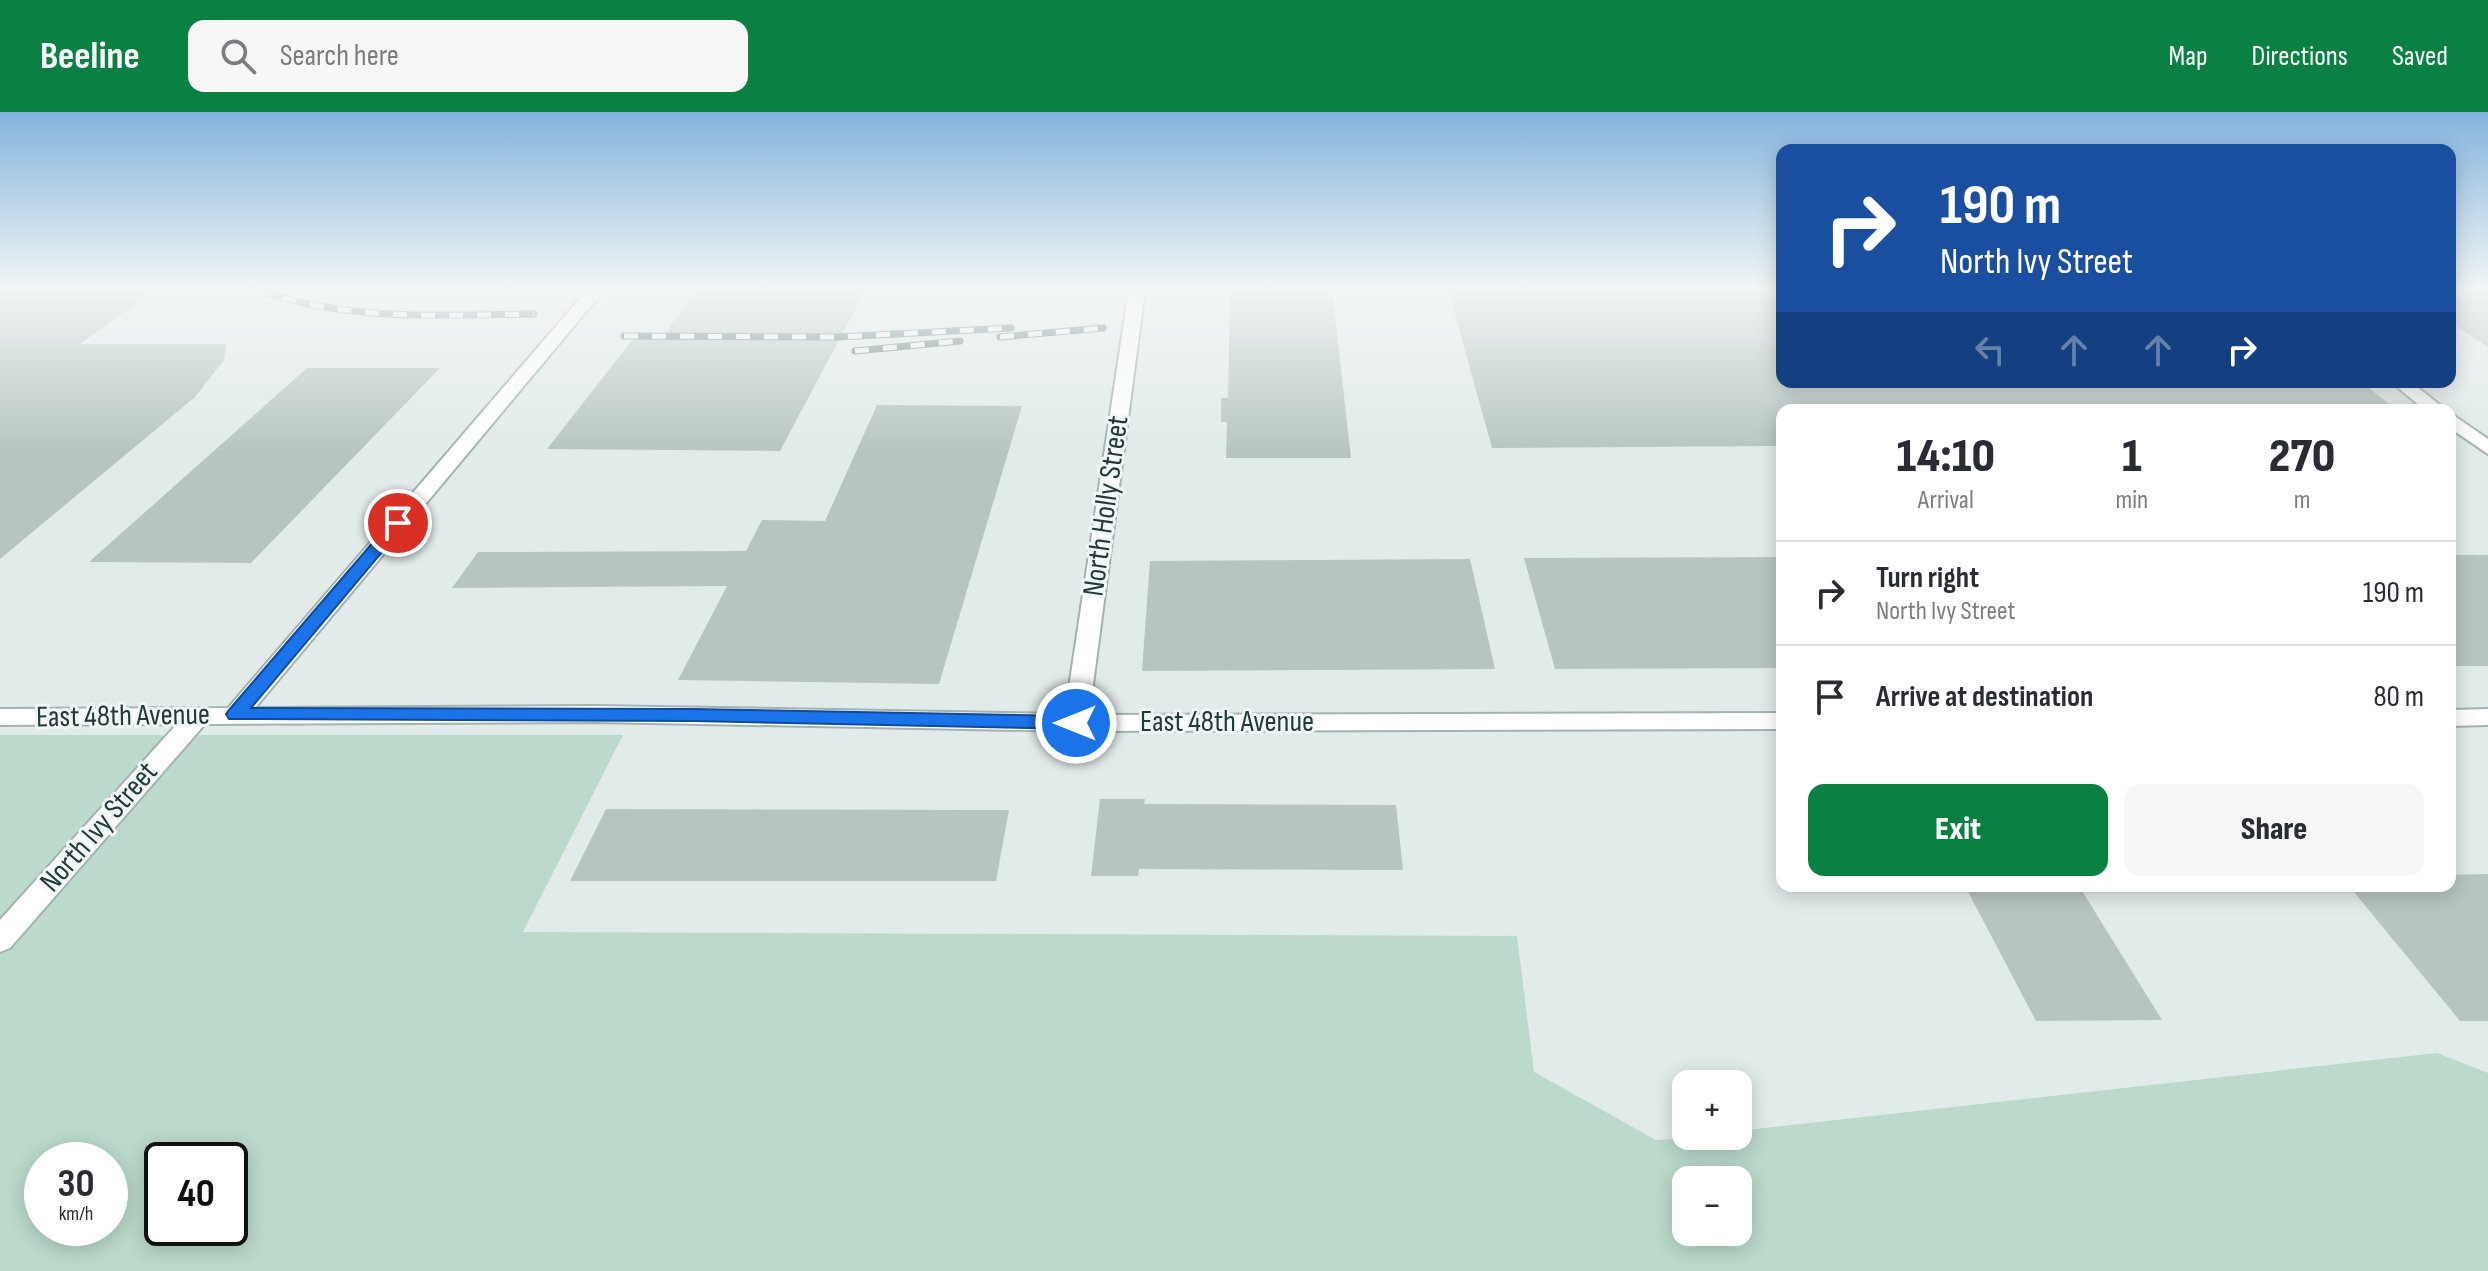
<!DOCTYPE html>
<html lang="en">
<head>
<meta charset="utf-8">
<style>
	body { margin:0; font-family:"Sofia Sans Condensed",sans-serif; background:#f7f7f7; color:#2b2b33; height:100vh; display:flex; flex-direction:column; font-size:30px; white-space:nowrap }
	* { box-sizing:border-box; margin:0 }
	p { font-size:26px; color:#7c7c81 }
	.icon { flex:none; width:44px; height:44px; fill:none; stroke:currentColor; stroke-width:2; stroke-linecap:round; stroke-linejoin:round }
	.map { position:relative; flex:1; overflow:hidden }
	.details { position:absolute; left:1776px; top:292px; width:680px; height:488px; display:flex; flex-direction:column; background:#fff; border-radius:16px; box-shadow:0 4px 20px #0003 }
	.details>* { flex:none }
	.hud { position:absolute; left:1776px; top:32px; width:680px; height:244px; border-radius:16px; box-shadow:0 4px 20px #0003; background:#1a4fa0; color:#fff; overflow:hidden }
	.buttons { position:absolute; left:1672px; top:958px; display:grid; gap:16px }
	.buttons a { display:grid; place-items:center; width:80px; height:80px; border-radius:16px; background:#fff; box-shadow:0 4px 20px #0003; font-size:40px }
	.speed { position:absolute; left:24px; top:1030px; display:flex; gap:16px; font-size:40px; font-weight:700; text-align:center }
	.speed>* { display:grid; place-content:center; width:104px; height:104px; border-radius:50%; background:#fff; box-shadow:0 4px 20px #0003; line-height:1 }
	.speed small { font-size:20px; font-weight:400 }
	.speed .limit { border:4px solid #111; border-radius:12px; background:#fff; color:#111 }
	.pin { position:absolute; display:grid; place-items:center; width:68px; height:68px; color:#fff; margin:-34px; border:4px solid #fff; border-radius:50%; box-shadow:0 2px 8px #0007 }
	.me { position:absolute; width:88px; margin:-44px; rotate:270deg; stroke-linejoin:round; filter:drop-shadow(0 0 6px #0008) }
	.turn { display:flex; align-items:center; gap:28px; height:168px; padding:0 32px; font-size:36px }
	.turn .icon { width:104px; height:104px; stroke-width:2.5 }
	.turn b { display:block; font-size:56px; line-height:68px }
	.lanes { display:flex; align-items:center; height:76px; padding:0 32px; background:#0003; justify-content:center; gap:40px; direction:ltr }
	.lanes .off { opacity:.35 }
	.eta { display:flex; justify-content:space-evenly; align-items:center; height:136px; text-align:center }
	.eta b { font-size:48px; font-weight:800; line-height:56px }
	.cta { display:flex; gap:16px; margin-top:auto; padding:16px 32px }
	.cta a { flex:1; height:92px; border-radius:16px; background:#0b8043; color:#fff; font-size:32px; font-weight:800; line-height:92px; text-align:center }
	.cta a+a { background:#f7f7f7; color:#2b2b33 }
	ul { padding:0; list-style:none }
	li { display:flex; align-items:center; gap:24px; height:104px; padding:0 32px; border-top:2px solid #e1e1e2 }
	li div { flex:1 }
	li b { display:block; font-size:30px }
	li em { font-style:normal }
	header { display:flex; align-items:center; gap:48px; box-sizing:border-box; height:112px; padding:0 40px; background:#0b8043; color:#fff }
	header strong { font-size:38px }
	nav { display:flex; gap:44px; margin-inline-start:auto; font-size:28px }
	.search { width:560px; height:72px; background:#f7f7f7; display:flex; align-items:center; gap:20px; box-sizing:border-box; padding:0 28px; border-radius:16px; color:#7c7c81; font-size:30px }
	.map>svg:first-child { display:block }
</style>
</head>
<body>
<header>
<strong>Beeline</strong>
<div class="search"><svg class="icon" aria-label="search" viewBox="0 0 24 24"><circle cx="10" cy="10" r="6"/><path d="M15 15l6 6"/></svg>Search here</div>
<nav><a>Map</a><a>Directions</a><a>Saved</a></nav>
</header>
<div class="map">
<svg width="2488" height="1159" viewBox="0 0 2488 1159">
	<rect width="100%" height="100%" fill="#e1ebe9"/>
	<path fill="#bbdacb" fill-rule="evenodd" d="M0,623H623L523,820L1517,824L1534,960L1656,1028L1738,1024V1019L2437,941L2488,961V1159H0ZM42,1048H110V1116H42ZM162,1048H230V1116H162ZM1686,1068H1738V1120H1686Z"/>
	<path fill="#b7c5c2" d="M0,177H157L80,232H226L224,248L195,285L0,447Z
		M696,177H866L780,339L547,337L633,227H661Z
		M1230,177H1332L1351,346H1226L1227,310H1221V286H1228Z
		M1448,177H1782V270H2361L2397,298H1782V334L1492,336Z
		M2450,177H2488V235L2450,210Z
		M307,256H440L251,451L89,450Z
		M877,293L1022,294L939,572L678,568L727,474L452,476L478,440L746,439L762,408L825,409Z
		M2450,443H2488V554H2450Z
		M1782,445V556L1555,557L1524,446Z
		M1470,447L1495,557L1142,559L1150,449Z
		M1100,687H1145L1144,692L1396,693L1403,758L1139,757L1138,764H1091Z
		M606,697L1009,698L996,769H570Z
		M2488,762V909H2460L2349,774H2450V763Z
		M1965,774H2079L2162,908L2036,909Z"/>
	<g fill="none" stroke-linecap="round" stroke-linejoin="round">
		<defs>
			<path id="minor" d="M588,177H605L255,596L596,594L1065,602L1129,177H1145L1089,603L1782,601V617L1076,619L596,610L205,612L10,836L0,840V808L177,612L0,613V597L228,596Z
				M2391,270H2411L2446,298H2425Z
				M2450,301L2488,327V342L2450,316Z
				M2488,597V613L2450,614V598Z"/>
		</defs>
		<use href="#minor" stroke="#a4b2b1" stroke-width="4"/>
		<use href="#minor" fill="#fff" fill-rule="evenodd"/>
		<defs>
			<path id="rail" d="M256,177C346,210 440,203 534,202
				M624,224L838,225L1011,216
				M1000,225L1103,216
				M855,239L960,229"/>
		</defs>
		<use href="#rail" stroke="#5d7675" stroke-width="7"/>
		<use href="#rail" stroke="#f1f7f6" stroke-width="5" stroke-dasharray="14" stroke-linecap="butt"/>
	</g>
	<linearGradient id="sky" x2="0" y2="1"><stop stop-color="#83b4dd"/><stop offset="0.52" stop-color="#f2f6f5"/><stop offset="1" stop-color="#f2f6f5" stop-opacity="0"/></linearGradient>
	<rect width="2488" height="340" fill="url(#sky)"/>
	<path fill="#1a73e8" stroke="#114b97" stroke-width="2" d="M398,406L404,407V414L251,596L693,597L1076,604L1085,611L1076,617L693,609L229,607L226,602L229,598L393,407Z"/>
	<g text-anchor="middle" dominant-baseline="central" stroke-width="6" stroke-linejoin="round" paint-order="stroke">
		<g font-size="30" fill="#233a39" stroke="#f1f7f6">
			<text transform="translate(1106 394) rotate(-82)">North Holly Street</text>
			<text transform="translate(123 604) rotate(-1)">East 48th Avenue</text>
			<text x="1227" y="610">East 48th Avenue</text>
			<text transform="translate(99 715) rotate(-49)">North Ivy Street</text>
		</g>
	</g>
</svg>
<div class="buttons">
<a>+</a>
<a>−</a>
</div>
<div class="speed"><div>30<small>km/h</small></div><div class="limit">40</div></div>
<div class="pin" style="left:398px;top:411px;background:#d93025"><svg class="icon" aria-label="arrive" viewBox="0 0 24 24"><path d="M6 21V4h12l-3 4 3 4H6"/></svg></div>
<svg class="me" style="left:1076px;top:611px" viewBox="-20 -20 40 40"><circle r="17" fill="#1a73e8" stroke="#fff" stroke-width="3"/><path d="M0-11L8 9 0 5-8 9z" fill="#fff"/></svg>
<div class="hud">
<div class="turn"><svg class="icon" aria-label="right" viewBox="0 0 24 24"><path d="M7 20v-9h11M14 6l5 5-5 5"/></svg><div><b>190 m</b>North Ivy Street</div></div>
<div class="lanes"><svg class="icon off" aria-label="left" viewBox="0 0 24 24"><path d="M17 20v-9H6M10 6l-5 5 5 5"/></svg><svg class="icon off" aria-label="ahead" viewBox="0 0 24 24"><path d="M12 20V5M6 11l6-6 6 6"/></svg><svg class="icon off" aria-label="ahead" viewBox="0 0 24 24"><path d="M12 20V5M6 11l6-6 6 6"/></svg><svg class="icon" aria-label="right" viewBox="0 0 24 24"><path d="M7 20v-9h11M14 6l5 5-5 5"/></svg></div>
</div>
<section class="details">
<div class="eta">
<div><b>14:10</b><p>Arrival</p></div>
<div><b>1</b><p>min</p></div>
<div><b>270</b><p>m</p></div>
</div>
<ul>
<li><svg class="icon" aria-label="right" viewBox="0 0 24 24"><path d="M7 20v-9h11M14 6l5 5-5 5"/></svg><div><b>Turn right</b><p>North Ivy Street</p></div><em>190 m</em></li>
<li><svg class="icon" aria-label="arrive" viewBox="0 0 24 24"><path d="M6 21V4h12l-3 4 3 4H6"/></svg><div><b>Arrive at destination</b></div><em>80 m</em></li>
</ul>
<div class="cta"><a>Exit</a><a>Share</a></div>
</section>
</div>
</body>
</html>
